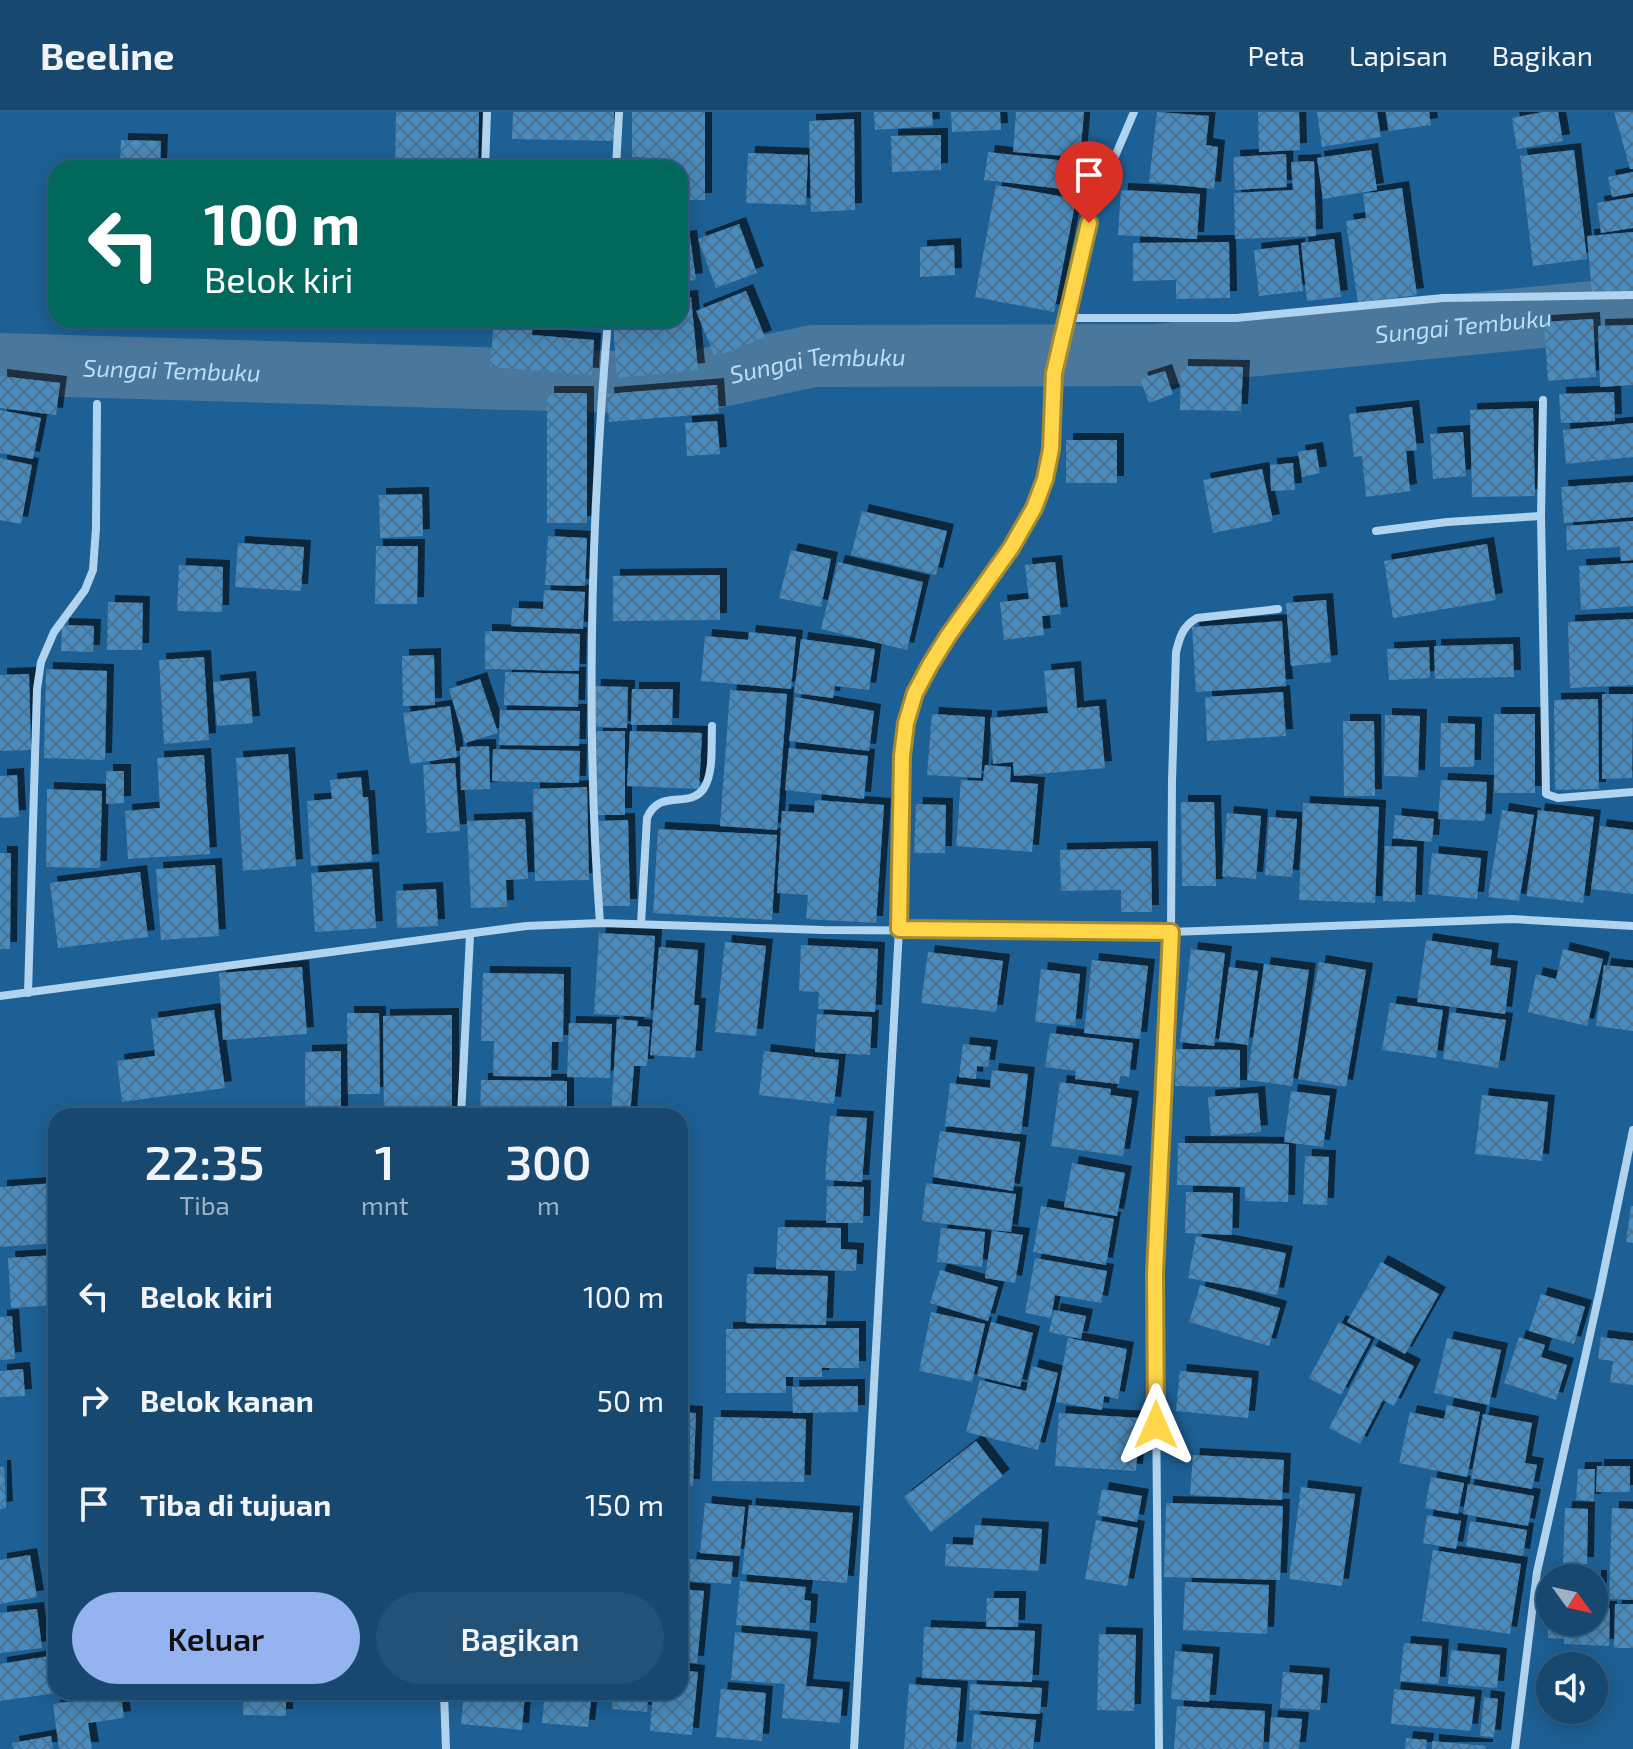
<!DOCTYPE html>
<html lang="id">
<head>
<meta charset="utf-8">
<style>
	body { margin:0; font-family:"Exo 2",sans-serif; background:#235278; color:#f1f3f6; height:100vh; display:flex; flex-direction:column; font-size:30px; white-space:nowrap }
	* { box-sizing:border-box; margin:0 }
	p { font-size:26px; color:#9eb2c3 }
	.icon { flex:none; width:44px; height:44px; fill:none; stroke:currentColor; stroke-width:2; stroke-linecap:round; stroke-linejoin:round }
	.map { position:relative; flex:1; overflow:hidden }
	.sheet { position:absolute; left:48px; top:996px; width:640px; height:592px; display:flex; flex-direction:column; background:#164870; border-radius:24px; box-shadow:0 4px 20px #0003,0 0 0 2px #356083 }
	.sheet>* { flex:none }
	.banner { position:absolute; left:48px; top:48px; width:640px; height:168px; border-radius:24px; box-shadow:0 4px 20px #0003,0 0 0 2px #356083; background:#00695c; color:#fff; overflow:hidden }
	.needle { width:52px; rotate:123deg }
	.fabs { position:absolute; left:1536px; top:1452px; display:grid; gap:16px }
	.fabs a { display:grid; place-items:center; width:72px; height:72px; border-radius:50%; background:#164870; box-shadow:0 4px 20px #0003,0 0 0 2px #356083; font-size:40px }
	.pin { position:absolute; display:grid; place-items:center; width:68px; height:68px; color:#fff; margin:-82px -34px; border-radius:50% 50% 50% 0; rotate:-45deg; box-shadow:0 0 8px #0007 }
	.pin .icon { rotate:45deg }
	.me { position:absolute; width:88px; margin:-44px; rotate:0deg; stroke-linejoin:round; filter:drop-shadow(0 0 6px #0008) }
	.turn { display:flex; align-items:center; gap:28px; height:168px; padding:0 24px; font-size:36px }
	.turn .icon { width:104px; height:104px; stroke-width:2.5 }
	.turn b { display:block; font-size:56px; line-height:68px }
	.eta { display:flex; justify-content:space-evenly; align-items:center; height:136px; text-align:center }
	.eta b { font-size:48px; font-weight:600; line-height:56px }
	.button { display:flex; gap:16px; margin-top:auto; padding:16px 24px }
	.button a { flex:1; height:92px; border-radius:48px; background:#95b2f1; color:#111; font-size:32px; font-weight:600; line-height:92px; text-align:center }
	.button a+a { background:#235278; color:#f1f3f6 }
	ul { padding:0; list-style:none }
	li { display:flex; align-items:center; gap:24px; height:104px; padding:0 24px }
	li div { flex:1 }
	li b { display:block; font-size:30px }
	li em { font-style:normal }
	header { display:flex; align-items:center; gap:48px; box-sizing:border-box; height:112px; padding:0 40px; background:#164870; border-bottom:2px solid #356083 }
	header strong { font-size:38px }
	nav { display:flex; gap:44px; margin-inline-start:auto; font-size:28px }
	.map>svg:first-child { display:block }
</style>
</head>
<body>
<header>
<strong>Beeline</strong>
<nav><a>Peta</a><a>Lapisan</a><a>Bagikan</a></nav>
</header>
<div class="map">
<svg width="1633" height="1637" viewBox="0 0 1633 1637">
	<defs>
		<pattern id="building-cross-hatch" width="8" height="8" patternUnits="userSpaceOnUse" patternTransform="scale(2)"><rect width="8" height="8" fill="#4a8bbd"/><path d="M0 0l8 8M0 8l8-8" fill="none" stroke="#4b7290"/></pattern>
		<filter id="shadow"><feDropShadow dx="7" dy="-7" stdDeviation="0" flood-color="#0009"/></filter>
	</defs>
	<rect width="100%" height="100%" fill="#1d6095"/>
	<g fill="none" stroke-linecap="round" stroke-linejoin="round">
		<path stroke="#4a789d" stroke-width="62" id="s1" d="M0,252L684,272L813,244L1155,243L1633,196"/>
	</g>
	<path fill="url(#building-cross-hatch)" filter="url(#shadow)" d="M396,0H479L478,56H395Z
		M513,0H614V29L512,27Z
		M632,0H705V88H680V56H632V46H650L632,45Z
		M874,0H932L933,14L875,18Z
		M951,0H1000L1001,18L952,20Z
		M1016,0H1084L1080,45L1013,40Z
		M1157,0L1209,4L1206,33L1218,35L1214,77L1149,70Z
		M1258,0H1299L1300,38L1259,40Z
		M1317,0H1377L1381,25L1322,35Z
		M1386,0H1429L1431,13L1389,19Z
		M1543,0H1558L1563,29L1517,37L1512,6Z
		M1614,0H1633V57H1630Z
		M854,7L855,98L811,100L809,9Z
		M941,23V58L892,60L891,24Z
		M121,28L161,29L160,56H120Z
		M1371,38L1377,78L1323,87L1317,46Z
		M1574,38L1587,147L1533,154L1520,44Z
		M988,40L1066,49L1063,77L984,68Z
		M748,41L808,43L806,93L746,91Z
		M1286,42L1287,75L1235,78L1233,45Z
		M1314,49L1316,124L1235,127L1234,81L1293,78L1291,50Z
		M1633,60V81L1612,85L1608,65Z
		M996,73L1076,87L1054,200L975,185Z
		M1402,76L1417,183L1358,191L1346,109L1366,106L1363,82Z
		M1121,78L1200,82L1197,127L1118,123Z
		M1633,85V116L1601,121L1597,91Z
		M739,112L757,161L716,176L698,127Z
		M1633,120V179L1592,183L1587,124Z
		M690,125L696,168L680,170V126Z
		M1334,127L1341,185L1307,189L1301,131Z
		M1229,130L1230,186L1176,187V168L1133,169V131Z
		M954,133L955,163L920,165V135Z
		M1298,133L1303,179L1259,184L1254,138Z
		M746,179L765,225L715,245L696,199Z
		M691,185L698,258L617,266L613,212L647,208H680V186Z
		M1593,207L1596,265L1548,269L1544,210Z
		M494,208H533L532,223L594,228L592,263L490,255Z
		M1633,213V273L1600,275L1598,214Z
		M1181,254L1243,255L1241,299L1180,298Z
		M1165,259L1173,282L1149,291L1140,267Z
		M0,264L60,271L56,303L0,296Z
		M717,273L719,301L609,310L607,282Z
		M1614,280L1615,309L1561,311L1559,282Z
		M547,281H587V411H547Z
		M1412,295L1417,338L1406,339L1410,379L1366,385L1362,344L1354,345L1349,302Z
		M1533,296L1535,384L1472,385L1470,298Z
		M0,298L41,306L33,347L0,341Z
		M717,309L720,342L687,344L685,311Z
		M1633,311V345L1566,352L1563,318Z
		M1463,320L1466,364L1433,367L1430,322Z
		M1066,328H1117V371H1066Z
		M1316,337L1320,361L1302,365L1298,340Z
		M0,346L32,353L21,412L0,408Z
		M1293,351L1295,378L1271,379L1270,353Z
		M1262,357L1273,409L1213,421L1203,368Z
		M1633,370V405L1564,411L1561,375Z
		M422,382L423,424L380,426L379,383Z
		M862,399L947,419L936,463L851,443Z
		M1633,409V448L1621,449L1620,435L1567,438L1566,414Z
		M548,424L587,426L585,474L545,473Z
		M238,431L304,435L301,479L235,475Z
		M1487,432L1496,488L1393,506L1384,449Z
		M376,434H418L417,492H375Z
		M791,438L831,447L821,495L779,486Z
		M838,450L923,470L907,538L821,517Z
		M1055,450L1061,502L1042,504L1044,523L1004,528L1000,490L1029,487L1025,453Z
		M1633,451V494L1581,498L1579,454Z
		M179,453L223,455L222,500L177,499Z
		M720,463V508L613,509V464Z
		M544,478L585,480L583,517L511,514L512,496L543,497Z
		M1326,488L1331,550L1291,554L1286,491Z
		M108,490L143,491L142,538H107Z
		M1633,507V573L1570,576L1568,510Z
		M1282,509L1286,574L1196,580L1192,515Z
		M62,513L94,514L93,540L61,539Z
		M485,519L580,522L579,559L485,557Z
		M749,520L796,525L791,577L701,569L705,524L748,528Z
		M801,527L875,537L869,578L835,574L833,586L794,581Z
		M1513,532L1514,565L1435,567L1434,534Z
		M1429,535L1430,566L1389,568L1387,537Z
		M434,543L435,593L403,594L402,544Z
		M204,545L209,628L164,632L159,548Z
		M1074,556L1077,596L1099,594L1105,656L1014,664L1013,650L993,652L990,606L1048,601L1044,559Z
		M46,557L107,559L105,648L44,646Z
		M505,560L579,562L578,595L504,593Z
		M29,562L31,638L0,639V563Z
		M249,566L253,611L217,614L213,570Z
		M480,567L498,621L465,631L449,577Z
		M594,574L628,575L627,616L592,615Z
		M632,577H673L672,613H631Z
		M730,578L787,582L777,718L720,714Z
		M1283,580L1286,624L1207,629L1205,585Z
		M1602,582H1633L1632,666L1602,667Z
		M795,585L874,599L869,639L789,629Z
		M1598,587L1599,677L1555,678L1554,588Z
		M450,594L457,645L410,652L403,601Z
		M500,598L580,599L579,634L499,633Z
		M932,602L985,605L981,666L927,663Z
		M1494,602H1535V681H1494Z
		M1385,603L1420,604L1418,665L1384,664Z
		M1343,609H1374L1375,684H1344Z
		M1441,611L1475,612L1474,655H1440Z
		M596,619H625V703H596Z
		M630,619L702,621L699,677L627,674Z
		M489,634L490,677L461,678L460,635Z
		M789,636L868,644L864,687L785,678Z
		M493,637L580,639L579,671L492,669Z
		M288,642L296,754L243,759L236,646Z
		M204,643L210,742L128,747L125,699L160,696L157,646Z
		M455,651L460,719L427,721L423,653Z
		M985,653L1011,655L1010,670L1038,672L1032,740L956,734L961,668L983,669Z
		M106,659H124V691L106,692Z
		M17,663L19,705L0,706V664Z
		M361,665L363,685H368L372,749L311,754L307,689L332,687L330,668Z
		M1441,668L1487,670L1485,709L1438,707Z
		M587,675L589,768L535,769L533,677Z
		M47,677L102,679L100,756L46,755Z
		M815,688L884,693L876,811L806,807L808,783L777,781L782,699L814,701Z
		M1181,690H1214L1216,774H1182Z
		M1303,691L1379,695L1375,791L1299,788Z
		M916,692L946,693L945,741H914Z
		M1502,698L1534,703L1519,789L1488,785Z
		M1538,698L1594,705L1583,791L1527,784Z
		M1227,701L1261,704L1256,767L1222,764Z
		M1395,703L1434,707L1432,730L1393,726Z
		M1269,705L1297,707L1292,765L1265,763Z
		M525,707L528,767L506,768L507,795L471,796L467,709Z
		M628,708L630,794H600L598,709Z
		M1600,714L1633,718V782L1591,777Z
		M658,717L777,723L772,808L653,801Z
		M1385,734L1417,735L1415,790L1383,789Z
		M1151,736L1152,800H1121V778L1061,779L1060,738Z
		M0,741H11L10,837H0Z
		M1432,741L1481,746L1477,787L1428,782Z
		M215,753L219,824L161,828L156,757Z
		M372,757L376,816L315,820L311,761Z
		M140,760L148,825L58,836L50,771Z
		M436,777L438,814L397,816L396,779Z
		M599,821L655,824L650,905L594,902Z
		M1426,828L1492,838L1490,853L1511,856L1505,902L1417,890Z
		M725,830L766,834L756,924L715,920Z
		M801,833L878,837L875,900L818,897L819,880L799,879Z
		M659,835L698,838L694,893H699L695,946L650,943Z
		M1191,837L1225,841L1214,934L1180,930Z
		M1563,837L1603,847L1587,914L1528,900L1536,862L1556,867Z
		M928,840L1003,849L996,900L921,891Z
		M1092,848L1148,854L1140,927L1084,921Z
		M1319,850L1366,858L1346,975L1298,967Z
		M1264,852L1309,858L1292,974L1247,968Z
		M1604,853L1633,856V919L1596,914Z
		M302,855L307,922L223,928L219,861Z
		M1229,855L1258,859L1248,933L1219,929Z
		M1041,857L1080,862L1075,914L1035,910Z
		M483,861L564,862L563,930H552L551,965L493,964L494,929H481Z
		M1390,891L1443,898L1436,946L1382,938Z
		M214,898L225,976L122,990L117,949L155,944L151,907Z
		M1450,900L1506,908L1498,956L1443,947Z
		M347,901H379L380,982H348Z
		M817,902L872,905L870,943L815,940Z
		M452,903V1004H384L383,904Z
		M617,907L638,909L637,914L650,915L647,954H634L630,1004L611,1003Z
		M569,911L612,912L610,966L567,965Z
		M1050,921L1133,931L1129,965L1120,964L1119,972L1075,967L1076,959L1045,955Z
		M963,932L991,935L988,955L977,954L976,967L959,965Z
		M1176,937L1240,938V975L1175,974Z
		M341,939V1004H305V940Z
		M764,939L839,948L834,992L759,983Z
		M992,958L1028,962L1021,1022L945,1014L950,971L990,976Z
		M481,968L567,969V1004H480Z
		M1060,970L1111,977L1110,983L1132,986L1123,1044L1051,1034Z
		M1291,979L1330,984L1323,1035L1284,1030Z
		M1258,981L1261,1020L1211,1024L1208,985Z
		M1482,983L1548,990L1542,1049L1475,1042Z
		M830,1004L867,1006L862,1070L825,1068Z
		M940,1019L1020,1030L1013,1079L933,1065Z
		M1178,1031L1289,1032L1288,1090L1245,1089V1075L1177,1073Z
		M1305,1044L1329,1045L1327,1093L1303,1092Z
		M1072,1051L1125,1061L1117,1104L1064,1095Z
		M56,1071V1131L0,1135V1075Z
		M926,1071L1016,1082L1011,1120L922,1109Z
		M827,1074L864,1075L863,1111H826Z
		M1186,1080L1233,1081L1232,1123L1185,1121Z
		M1041,1094L1114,1107L1106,1153L1033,1140Z
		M1631,1094H1633V1131L1626,1130Z
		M778,1115L841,1116V1137L857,1138L856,1159L776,1157Z
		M941,1116L985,1120L982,1155L937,1150Z
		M992,1119L1023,1123L1015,1171L985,1166Z
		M1196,1124L1286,1141L1277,1183L1188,1166Z
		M56,1143V1193L11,1196L8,1146Z
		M1035,1146L1107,1159L1101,1191L1055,1183L1051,1206L1025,1201Z
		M1381,1150L1439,1182L1405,1242L1347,1210Z
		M940,1158L998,1175L988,1209L930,1191Z
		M747,1162L828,1164L826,1213L746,1211Z
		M1200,1173L1280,1196L1269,1234L1189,1210Z
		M1541,1182L1585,1195L1574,1232L1529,1219Z
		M1054,1198L1086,1204L1081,1227L1049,1220Z
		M931,1200L985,1212L972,1270L919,1259Z
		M12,1204L15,1247L0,1248V1205Z
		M991,1210L1033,1221L1020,1275L977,1264Z
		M1339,1210L1371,1227L1341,1283L1309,1266Z
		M859,1216V1256H822V1265H786V1281H726V1217Z
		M1519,1225L1545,1233L1541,1245L1567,1253L1556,1288L1504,1271Z
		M1601,1225L1633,1229V1273L1610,1270L1613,1249L1598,1247Z
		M1068,1226L1127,1237L1118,1287L1104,1284L1102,1298L1056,1290Z
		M1447,1226L1501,1238L1489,1293L1434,1281Z
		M1373,1233L1414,1254L1394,1294L1383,1288L1360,1332L1329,1316Z
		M1032,1254L1058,1261L1038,1338L966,1320L980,1268L1026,1279Z
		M23,1257L25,1284L0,1285V1259Z
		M1180,1259L1252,1266L1248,1306L1176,1299Z
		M858,1274V1300L793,1301L792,1275Z
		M1447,1293L1480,1300L1467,1365L1399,1351L1410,1300L1444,1307Z
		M680,1300L696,1301L693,1374H680Z
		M1059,1301L1140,1306L1136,1359L1055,1354Z
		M1483,1302L1532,1311L1525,1351L1537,1353L1532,1377L1471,1366Z
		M714,1305L806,1307L804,1370L712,1369Z
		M976,1329L1003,1364L931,1420L904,1385Z
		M1193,1343L1284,1348L1282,1388L1190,1383Z
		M1597,1354H1630V1380H1596Z
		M0,1355H4L6,1396L0,1397Z
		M1578,1357H1595L1594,1389L1576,1388Z
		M1431,1365L1464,1371L1458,1402L1425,1396Z
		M1468,1372L1534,1384L1528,1414L1463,1402Z
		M1301,1375L1355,1382L1342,1474L1289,1467Z
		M1102,1377L1142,1384L1137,1410L1097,1403Z
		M705,1391L745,1395L740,1444L700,1441Z
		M1166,1391L1283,1394L1280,1468L1164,1465Z
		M749,1393L853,1401L847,1471L742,1462Z
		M1565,1396L1588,1397L1587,1452H1563Z
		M1612,1396L1633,1397V1488L1609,1487Z
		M1427,1403L1461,1409L1456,1437L1423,1431Z
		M1096,1408L1138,1416L1127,1474L1085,1467Z
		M1470,1409L1527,1418L1523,1444L1466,1434Z
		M975,1413L1042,1417L1039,1459L945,1454L946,1432L973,1433Z
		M1433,1438L1521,1452L1510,1522L1422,1509Z
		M30,1443L37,1485L0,1492V1448Z
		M690,1447L733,1450L731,1472L688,1469Z
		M1594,1465H1600L1599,1496H1610L1609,1534L1564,1532V1527L1548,1526V1510H1594Z
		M740,1469L806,1475L804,1488L811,1489L809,1518L736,1513Z
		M1185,1470L1269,1473L1267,1522L1183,1518Z
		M680,1477L704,1479L697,1551L680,1550Z
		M987,1486H1019L1018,1515H986Z
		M1615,1492H1633V1536H1614Z
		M37,1497L42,1536L0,1541V1501Z
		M924,1515L1035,1519L1032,1570L922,1566Z
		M735,1520L811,1527L806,1574L843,1577L840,1611L782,1606L785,1572L731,1568Z
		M1099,1522L1136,1523L1134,1599L1097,1598Z
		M1404,1531L1442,1534L1439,1572L1400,1569Z
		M1451,1538L1500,1543L1497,1576L1448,1572Z
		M1175,1539L1213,1542L1209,1590L1171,1587Z
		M56,1543V1581L0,1589V1552Z
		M680,1558L698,1560L692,1623L650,1619L653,1580H680Z
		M1283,1560L1323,1563L1320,1598L1280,1596Z
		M909,1572L961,1576L956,1637H904Z
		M970,1572L1042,1576L1040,1602L969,1598Z
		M721,1577L766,1581L762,1629L716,1625Z
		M1394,1577L1475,1585L1471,1619L1391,1612Z
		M244,1580H286V1604L243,1603Z
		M464,1580H525L522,1618L461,1612Z
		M545,1580H592L588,1615L542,1611Z
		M614,1580H649L647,1600L612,1597Z
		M121,1582L124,1606L88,1611L92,1637H59L53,1592Z
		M1484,1585L1498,1587L1494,1625L1480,1624Z
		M1177,1594L1265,1599L1263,1637H1174Z
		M974,1602L1036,1608L1033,1637H971Z
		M1271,1605L1302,1607L1299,1637H1269Z
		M51,1624L53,1637H13L12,1631Z
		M1406,1626L1427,1628L1426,1637H1405Z
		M1432,1629L1486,1634V1637H1432Z"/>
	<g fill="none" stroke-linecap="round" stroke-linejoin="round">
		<path stroke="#b0d4ef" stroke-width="8" d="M485,56L487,0
			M616,56L619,0
			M1068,206H1236L1443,186L1633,183
			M1543,288L1541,404L1546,682L1558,686L1633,680
			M1376,419L1447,410L1541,404
			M600,811C585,610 591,408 608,208
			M641,812L647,706C660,675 690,698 704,676C714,660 711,633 712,614
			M28,881L37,577L41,550L54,520L85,478L93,458L96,416L97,292
			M0,884L526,814L600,811L823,818L1171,820L1512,807L1633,814
			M461,1004L470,823
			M444,1580L446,1637
			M854,1637L899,817L902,644L906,611L915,581L930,553L948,524L1011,436L1034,396L1045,367L1051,337L1054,261L1083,130L1095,91L1134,0
			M1159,1637L1155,1161L1171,820L1172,669L1176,540C1180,524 1183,514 1197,506L1278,497
			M1515,1637L1537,1460L1600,1178L1633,1018"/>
	</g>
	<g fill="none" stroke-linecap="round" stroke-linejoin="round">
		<defs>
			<path id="route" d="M1089,111L1054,261L1051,337L1045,367L1034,396L1011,436L948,524L930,553L915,581L906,611L902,644L899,817L1171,820L1155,1161L1156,1313"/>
		</defs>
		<use href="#route" stroke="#a68a30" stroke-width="20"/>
		<use href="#route" stroke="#ffd54a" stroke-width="14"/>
	</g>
	<g text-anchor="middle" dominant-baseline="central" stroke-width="6" stroke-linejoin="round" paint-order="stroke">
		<g font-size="24" font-style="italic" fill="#bcddf6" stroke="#1d6095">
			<text stroke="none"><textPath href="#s1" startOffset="1468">Sungai Tembuku</textPath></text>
			<text stroke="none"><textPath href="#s1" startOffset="820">Sungai Tembuku</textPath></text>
			<text stroke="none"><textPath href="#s1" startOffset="172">Sungai Tembuku</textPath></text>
		</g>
	</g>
</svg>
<div class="fabs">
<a><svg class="needle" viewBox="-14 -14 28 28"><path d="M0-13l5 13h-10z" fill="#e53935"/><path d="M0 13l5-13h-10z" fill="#9eb2c3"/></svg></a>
<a><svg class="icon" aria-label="sound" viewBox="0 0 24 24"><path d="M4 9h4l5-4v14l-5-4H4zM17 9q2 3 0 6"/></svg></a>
</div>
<div class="pin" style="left:1089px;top:111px;background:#d93025"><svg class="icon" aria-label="arrive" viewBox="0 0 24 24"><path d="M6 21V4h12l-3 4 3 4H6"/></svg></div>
<svg class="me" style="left:1156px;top:1313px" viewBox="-20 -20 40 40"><path d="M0-17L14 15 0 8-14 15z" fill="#ffd54a" stroke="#fff" stroke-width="4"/></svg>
<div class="banner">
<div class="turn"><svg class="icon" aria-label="left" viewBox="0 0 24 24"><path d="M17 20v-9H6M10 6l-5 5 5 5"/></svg><div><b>100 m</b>Belok kiri</div></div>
</div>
<section class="sheet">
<div class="eta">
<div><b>22:35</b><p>Tiba</p></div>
<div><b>1</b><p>mnt</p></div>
<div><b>300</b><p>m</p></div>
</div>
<ul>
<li><svg class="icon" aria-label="left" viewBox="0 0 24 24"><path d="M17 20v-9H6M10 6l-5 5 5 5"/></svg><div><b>Belok kiri</b></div><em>100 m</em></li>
<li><svg class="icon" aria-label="right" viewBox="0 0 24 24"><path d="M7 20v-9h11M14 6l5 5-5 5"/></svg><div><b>Belok kanan</b></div><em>50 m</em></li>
<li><svg class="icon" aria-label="arrive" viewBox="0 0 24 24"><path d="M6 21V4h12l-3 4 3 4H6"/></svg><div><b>Tiba di tujuan</b></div><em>150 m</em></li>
</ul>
<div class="button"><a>Keluar</a><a>Bagikan</a></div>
</section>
</div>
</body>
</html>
